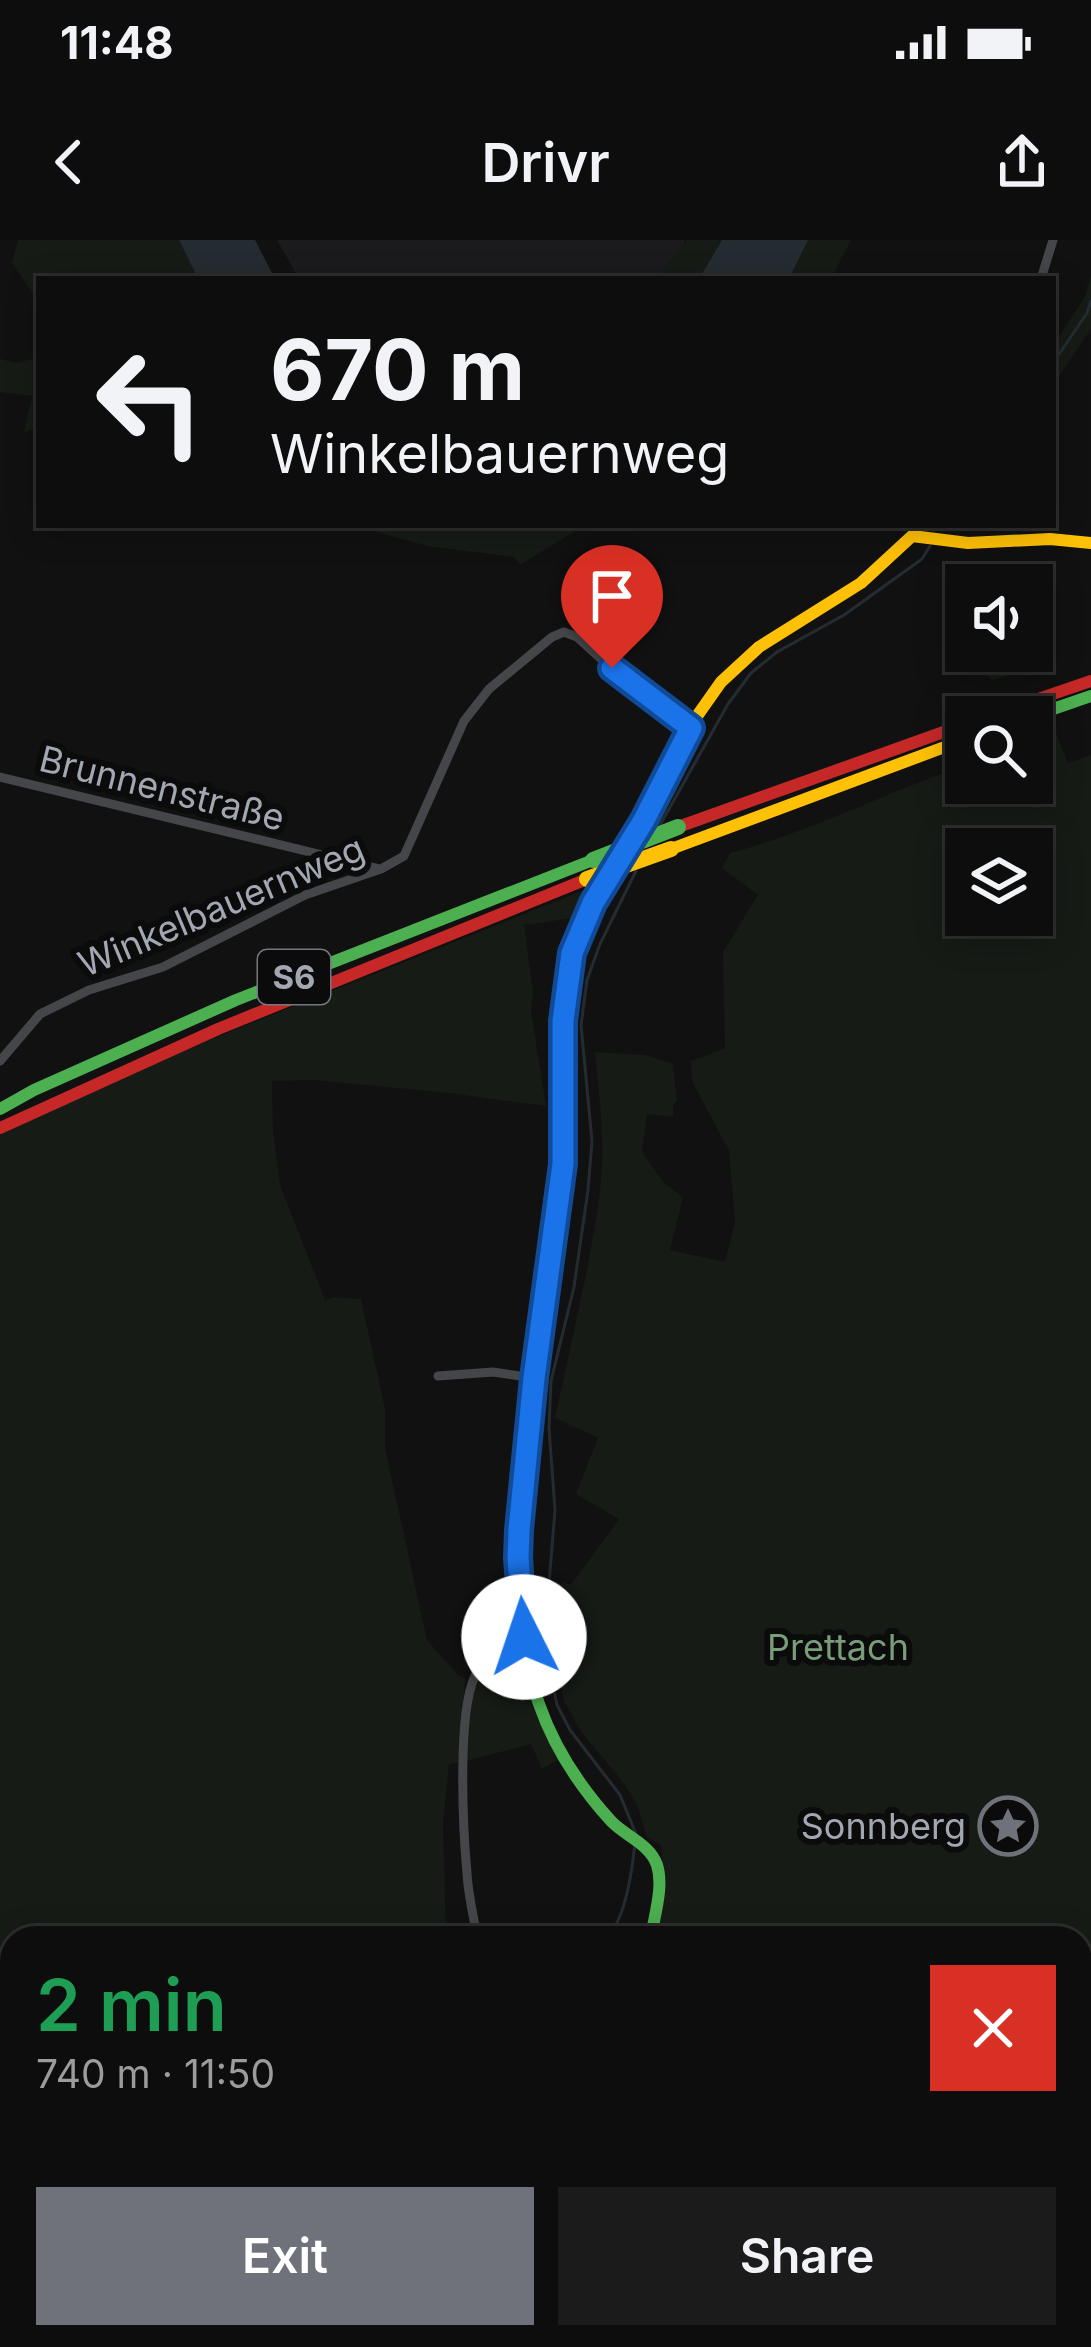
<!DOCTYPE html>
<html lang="en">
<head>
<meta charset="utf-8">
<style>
	body { margin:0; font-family:Inter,sans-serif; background:#1b1b1b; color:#f1f3f6; height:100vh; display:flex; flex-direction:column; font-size:45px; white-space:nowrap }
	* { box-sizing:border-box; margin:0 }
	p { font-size:39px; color:#9a9c9d }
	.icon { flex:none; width:66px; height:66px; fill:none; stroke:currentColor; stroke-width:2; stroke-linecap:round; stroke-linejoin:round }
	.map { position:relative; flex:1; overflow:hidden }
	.panel { position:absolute; left:0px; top:1686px; width:1092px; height:423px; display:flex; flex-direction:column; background:#0d0d0d; border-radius:36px 36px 0 0; box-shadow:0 6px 30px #0003,0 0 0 3px #2d2d2e }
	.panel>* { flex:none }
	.banner { position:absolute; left:36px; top:36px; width:1020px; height:252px; border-radius:0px; box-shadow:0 6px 30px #0003,0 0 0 3px #2d2d2e; background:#0d0d0d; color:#f1f3f6; overflow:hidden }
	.fabs { position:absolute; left:945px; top:324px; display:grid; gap:24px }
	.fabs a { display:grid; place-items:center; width:108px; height:108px; border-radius:0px; background:#0d0d0d; box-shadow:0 6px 30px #0003,0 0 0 3px #2d2d2e; font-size:60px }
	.pin { position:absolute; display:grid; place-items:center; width:102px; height:102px; color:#fff; margin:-123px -51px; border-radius:50% 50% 50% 0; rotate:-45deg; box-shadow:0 0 12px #0007 }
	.pin .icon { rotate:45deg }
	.me { position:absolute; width:132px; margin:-66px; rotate:356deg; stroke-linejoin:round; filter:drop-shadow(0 0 9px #0008) }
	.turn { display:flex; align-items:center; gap:42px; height:252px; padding:0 36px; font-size:54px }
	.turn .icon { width:156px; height:156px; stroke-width:2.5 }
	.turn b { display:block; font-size:84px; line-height:102px }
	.round { display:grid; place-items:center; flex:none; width:126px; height:126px; border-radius:0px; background:#1b1b1b }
	.head { display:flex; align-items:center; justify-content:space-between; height:204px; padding:0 36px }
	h1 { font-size:72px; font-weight:600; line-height:90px; color:#1e9e55 }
	.primary-button { display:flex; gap:24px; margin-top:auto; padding:24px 36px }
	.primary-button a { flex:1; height:138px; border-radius:0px; background:#6f727a; color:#fff; font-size:48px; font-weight:600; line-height:138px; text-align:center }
	.primary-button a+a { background:#1b1b1b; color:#f1f3f6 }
	.status { display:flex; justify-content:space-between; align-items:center; height:84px; padding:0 60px; background:#0d0d0d; direction:ltr }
	.status svg { height:33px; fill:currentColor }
	header { display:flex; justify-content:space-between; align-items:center; height:156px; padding:0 36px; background:#0d0d0d; font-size:54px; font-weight:600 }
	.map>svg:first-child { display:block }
</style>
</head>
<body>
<div class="status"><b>11:48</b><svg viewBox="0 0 49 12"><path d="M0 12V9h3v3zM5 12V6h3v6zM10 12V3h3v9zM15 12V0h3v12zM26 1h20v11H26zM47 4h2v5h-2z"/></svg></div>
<header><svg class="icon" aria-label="back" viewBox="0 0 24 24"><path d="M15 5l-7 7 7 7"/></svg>Drivr<svg class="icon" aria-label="share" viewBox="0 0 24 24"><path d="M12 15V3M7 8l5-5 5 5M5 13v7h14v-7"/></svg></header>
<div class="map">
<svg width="1091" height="2107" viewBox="0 0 1091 2107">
	<rect width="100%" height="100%" fill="#111"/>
	<path fill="#1b1b1d" d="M277,0H685L681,11L656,39H299Z"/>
	<path fill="#161b16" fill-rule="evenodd" d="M18,0H179L198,39H39V63L12,23Z
		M687,0H722L699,39H656Z
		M808,0H851L831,39H789Z
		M1091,35V89L1053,145V106L1086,55Z
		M39,117V187L24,192L32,156L0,152V119L17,123Z
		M351,285H585L520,325L514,317L427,306Z
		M1032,354L1051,416L1019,433L992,440L956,409L955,400L966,389V411H1032Z
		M1056,493L1068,523L1091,515V2052L1080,2042V1698H658L664,1641L661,1605L647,1597L637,1565L623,1542L582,1493L564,1461L552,1399L556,1352L563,1342L571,1345L619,1279L576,1254L598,1198L555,1178C571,1100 592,1021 601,942C605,899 599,855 595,812L645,815L673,824L677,861L673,866V877L647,874L642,912L664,943L683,957L670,1010L725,1022L735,982L729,911L692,841L691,821L725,808L723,712L758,655L722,628L730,613C813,591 886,552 966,525V543H1032V501ZM966,609H1032V675H966Z
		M597,645L582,671L573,678L524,685L533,752L531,771L546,866L449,853L314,840L272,841L273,890L280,945L325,1060L335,1057L361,1059L385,1169V1208L427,1400L457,1434L465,1439L458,1522L449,1524L443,1583L446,1698H12V2097H830L845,2107H0V895L166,817Z
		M520,1402C529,1443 535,1484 560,1519L542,1529L531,1504L466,1521C466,1504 468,1455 475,1440C483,1423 502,1405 520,1402Z
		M855,2097H1044L1055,2107H849Z"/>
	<path fill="#252c31" d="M179,0H255L275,39H198Z
		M722,0H808L789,39H699Z"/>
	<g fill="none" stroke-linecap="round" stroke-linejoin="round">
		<path stroke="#252c31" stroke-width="3" d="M1053,123L1087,73L1091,61
			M660,585L728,464L751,433L777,412L844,375L922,319L930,306
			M636,1594L620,1555L570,1490L557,1465L544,1405L555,1270L549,1188L551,1141L574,1047L588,950L592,901L581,785L587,740L600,704L636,631
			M607,1698C626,1677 632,1631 635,1603
			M793,2107L800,2097"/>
		<path stroke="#454649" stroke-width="9" d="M1041,39L1053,0
			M0,537L380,629
			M0,821L40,774L89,750L163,727L305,655L381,629L404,616L464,481L489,449L552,397L564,392L577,397L612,429L691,488
			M438,1136L493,1132L534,1138
			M477,1698C474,1677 468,1655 467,1633C463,1590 457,1473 475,1436C485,1416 502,1402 523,1394"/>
		<path stroke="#4caf50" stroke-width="12" d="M1030,477L1091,456
			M0,869L34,850L236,760L593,620
			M536,1135C522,1240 502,1361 539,1464C554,1507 580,1547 611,1581C625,1596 650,1604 657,1625C664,1647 654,1676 651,1698"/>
		<path stroke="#ffc107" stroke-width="12" d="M628,607L690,486L721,442L759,407L861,343L912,296L968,303L1050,299L1091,303
			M671,609L966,499
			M536,1135L563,927V797L567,745L578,695L614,630
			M1080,2057L1091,2067"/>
		<path stroke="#c62828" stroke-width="12" d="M985,477L1091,441
			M678,587L966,484
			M0,888L218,789L587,639"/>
		<path stroke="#4caf50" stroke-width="16" d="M593,620L678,587"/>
		<path stroke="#ffc107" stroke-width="16" d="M587,639L671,609"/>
	</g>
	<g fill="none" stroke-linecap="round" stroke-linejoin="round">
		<defs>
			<path id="route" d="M524,1397L518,1318L519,1290L534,1138L563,924V781L572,713L593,663L644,580L691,488L612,428"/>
		</defs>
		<use href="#route" stroke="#114b97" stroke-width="30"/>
		<use href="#route" stroke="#1a73e8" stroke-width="21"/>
	</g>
	<defs>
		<symbol id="sight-ring" viewBox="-11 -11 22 22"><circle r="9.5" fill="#0b0b0c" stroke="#6f727a" stroke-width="1.5"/><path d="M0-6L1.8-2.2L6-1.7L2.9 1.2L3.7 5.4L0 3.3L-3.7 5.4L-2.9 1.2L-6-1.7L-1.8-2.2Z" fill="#6f727a"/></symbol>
	</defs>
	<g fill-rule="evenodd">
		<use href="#sight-ring" x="975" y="1553" width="66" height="66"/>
	</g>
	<g text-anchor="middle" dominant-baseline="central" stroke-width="12" stroke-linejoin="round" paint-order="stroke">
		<rect fill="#0b0b0c" stroke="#757880" stroke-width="3" x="258" y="710" width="72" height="54" rx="9"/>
		<g font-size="33" font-weight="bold" fill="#a2a7b2">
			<text x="294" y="737">S6</text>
		</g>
		<g font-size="36" fill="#a2a7b2" stroke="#0b0b0c">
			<text transform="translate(162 548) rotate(14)">Brunnenstraße</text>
			<text transform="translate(221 666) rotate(-23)">Winkelbauernweg</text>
		</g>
		<g font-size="36" fill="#799d7b" stroke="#0b0b0c">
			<text x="838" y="1407">Prettach</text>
		</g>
		<g font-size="36" fill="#a2a7b2" stroke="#0b0b0c" text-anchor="end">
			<text x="966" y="1586">Sonnberg</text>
		</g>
	</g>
</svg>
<div class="fabs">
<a><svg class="icon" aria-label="sound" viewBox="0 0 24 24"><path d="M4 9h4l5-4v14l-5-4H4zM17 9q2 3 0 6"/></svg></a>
<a><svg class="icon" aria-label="search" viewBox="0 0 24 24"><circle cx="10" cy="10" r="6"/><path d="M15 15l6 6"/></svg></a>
<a><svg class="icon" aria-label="layers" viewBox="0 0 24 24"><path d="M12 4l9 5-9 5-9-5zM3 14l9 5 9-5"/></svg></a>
</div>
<div class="pin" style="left:612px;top:428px;background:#d93025"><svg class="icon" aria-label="arrive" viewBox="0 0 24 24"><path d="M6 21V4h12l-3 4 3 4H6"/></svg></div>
<svg class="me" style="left:524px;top:1397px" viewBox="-20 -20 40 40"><circle r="19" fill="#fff"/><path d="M0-13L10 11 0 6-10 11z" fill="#1a73e8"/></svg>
<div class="banner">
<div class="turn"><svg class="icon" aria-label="left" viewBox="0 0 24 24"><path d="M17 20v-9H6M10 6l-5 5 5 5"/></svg><div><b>670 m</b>Winkelbauernweg</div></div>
</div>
<section class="panel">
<div class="head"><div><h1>2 min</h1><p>740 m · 11:50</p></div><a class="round" style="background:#d93025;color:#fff"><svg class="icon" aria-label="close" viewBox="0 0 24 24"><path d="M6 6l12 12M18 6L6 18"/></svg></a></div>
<div class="primary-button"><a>Exit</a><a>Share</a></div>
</section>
</div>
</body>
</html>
